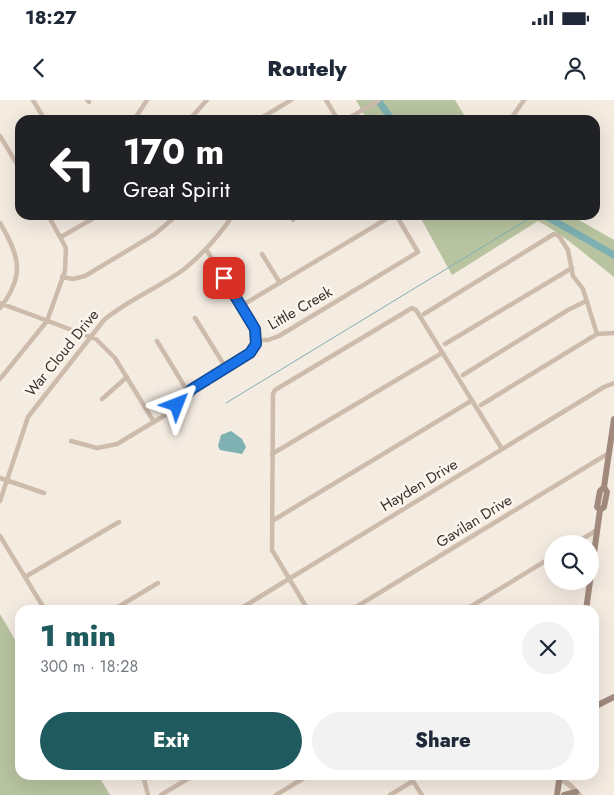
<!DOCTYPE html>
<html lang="en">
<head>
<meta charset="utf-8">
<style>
	body { margin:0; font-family:Jost,sans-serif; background:#f2f2f3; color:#1f2937; height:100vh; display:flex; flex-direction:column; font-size:19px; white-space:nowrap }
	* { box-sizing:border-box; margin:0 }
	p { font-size:16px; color:#747a83 }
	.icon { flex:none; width:28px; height:28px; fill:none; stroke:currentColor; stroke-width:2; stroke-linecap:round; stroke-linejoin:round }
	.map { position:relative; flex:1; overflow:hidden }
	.sheet { position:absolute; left:15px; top:505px; width:584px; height:175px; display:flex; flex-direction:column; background:#fff; border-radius:15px; box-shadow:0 5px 20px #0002 }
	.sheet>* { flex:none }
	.top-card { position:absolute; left:15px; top:15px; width:585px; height:105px; border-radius:15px; box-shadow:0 5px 20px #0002; background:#202124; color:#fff; overflow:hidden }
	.buttons { position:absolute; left:544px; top:435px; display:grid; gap:10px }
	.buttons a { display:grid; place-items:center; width:55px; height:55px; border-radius:50%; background:#fff; box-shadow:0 5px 20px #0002; font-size:25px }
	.pin { position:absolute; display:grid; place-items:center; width:42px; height:42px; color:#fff; margin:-21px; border-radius:10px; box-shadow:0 2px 8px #0006 }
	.me { position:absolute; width:55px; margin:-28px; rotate:45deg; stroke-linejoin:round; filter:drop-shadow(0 0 4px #0008) }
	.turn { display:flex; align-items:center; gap:18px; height:105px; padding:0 25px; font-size:22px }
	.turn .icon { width:65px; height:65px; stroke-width:2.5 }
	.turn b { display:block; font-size:35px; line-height:42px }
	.round { display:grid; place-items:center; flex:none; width:52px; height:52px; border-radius:26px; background:#f2f2f3 }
	.summary { display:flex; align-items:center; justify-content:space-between; height:85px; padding:0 25px }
	h1 { font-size:30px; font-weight:800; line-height:38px; color:#1f5a5e }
	.action { display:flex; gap:10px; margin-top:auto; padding:10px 25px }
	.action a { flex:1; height:58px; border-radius:30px; background:#1f5a5e; color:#fff; font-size:20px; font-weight:800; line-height:58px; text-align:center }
	.action a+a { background:#f2f2f3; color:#1f2937 }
	.status { display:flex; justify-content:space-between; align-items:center; height:35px; padding:0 25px; background:#fff; direction:ltr }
	.status svg { height:14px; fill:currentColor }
	header { display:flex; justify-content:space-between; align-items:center; height:65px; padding:0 25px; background:#fff; font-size:22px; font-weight:800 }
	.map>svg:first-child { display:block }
</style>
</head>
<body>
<div class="status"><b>18:27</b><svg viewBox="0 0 49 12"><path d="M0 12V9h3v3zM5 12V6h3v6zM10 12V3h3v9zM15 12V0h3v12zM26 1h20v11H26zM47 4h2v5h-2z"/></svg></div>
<header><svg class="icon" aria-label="back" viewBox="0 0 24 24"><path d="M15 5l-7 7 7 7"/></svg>Routely<svg class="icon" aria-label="person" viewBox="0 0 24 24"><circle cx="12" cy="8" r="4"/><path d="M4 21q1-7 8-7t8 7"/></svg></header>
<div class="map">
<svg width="614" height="695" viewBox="0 0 614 695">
	<rect width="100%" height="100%" fill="#f4ebe1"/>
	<path fill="#b8c4a0" d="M356,0H455L467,20H367Z
		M419,115H570L614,140V177C589,158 566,136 538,121L452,175Z
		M0,514L20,548V675H98L110,695H0Z"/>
	<path fill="#7fb0b2" d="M231,331L242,339L246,347L242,354L220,350L218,346L221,335Z"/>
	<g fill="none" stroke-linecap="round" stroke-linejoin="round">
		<path stroke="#7fb0b2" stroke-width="1" d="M226,303L535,115"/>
		<path stroke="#7fb0b2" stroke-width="7" d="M378,0L392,20
			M544,115L614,155"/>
		<path stroke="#cdbbac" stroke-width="4.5" d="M33,0L45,20
			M87,0L89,2
			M326,0L338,20
			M134,20L147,0
			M189,20L207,0
			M258,20L291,0
			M346,20L379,0
			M510,20L524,0
			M0,36L20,69
			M291,115L293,120
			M0,123C19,155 26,175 0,208
			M61,137L99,115
			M262,154L280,183
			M62,177L73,179L85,176L155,134L177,115
			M0,203L96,239L115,258L154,322
			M241,206L393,115
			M424,214L554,134L559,136L568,150L573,176L583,189L597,234
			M195,218L226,268
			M257,240H268L279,236L418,152L396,115
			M157,241L188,292
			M445,244L572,168
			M463,275L568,210L586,201
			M0,279L47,221L65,171L66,148L48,115
			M102,299L127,277
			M481,305L597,234L614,233
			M71,341L97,348L117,344L167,314L192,289L253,251L257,244L256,233L206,149
			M272,354L442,253
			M0,378L44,393
			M0,401L28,317L104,220C128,200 158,188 183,170C203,154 219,136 233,115
			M272,421L471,301
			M0,436L45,510
			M574,444L597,430
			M25,477L119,422
			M113,510L158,483
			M238,510L604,287L614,283
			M308,510L272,450L273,294L275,290L412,208L416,210L502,349
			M351,510L609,353
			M465,510L552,457
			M143,675L148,695
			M409,675L422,695
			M161,695L194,675
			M276,695L309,675
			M390,695L413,681"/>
		<path stroke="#cdbbac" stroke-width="5.5" d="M560,678L571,686L579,695"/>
		<path stroke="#a18a7d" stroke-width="6" d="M600,410L597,407L600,391L604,387L614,319
			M586,510L600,410L604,407L607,392L604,387
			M594,607L614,597
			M557,695L560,675
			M564,695L576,692"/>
	</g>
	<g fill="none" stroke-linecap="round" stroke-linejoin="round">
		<defs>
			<path id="route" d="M177,305L192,289L250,253L256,244L255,229L224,178"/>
		</defs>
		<use href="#route" stroke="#114b97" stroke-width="12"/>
		<use href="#route" stroke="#1a73e8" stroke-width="9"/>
	</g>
	<g text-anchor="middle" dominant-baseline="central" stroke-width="5" stroke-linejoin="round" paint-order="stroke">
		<g font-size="15" fill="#3b302b" stroke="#fbf5ee">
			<text transform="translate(300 208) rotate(-30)">Little Creek</text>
			<text transform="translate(62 253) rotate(-51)">War Cloud Drive</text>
			<text transform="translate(419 385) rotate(-31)">Hayden Drive</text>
			<text transform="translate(474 421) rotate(-32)">Gavilan Drive</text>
		</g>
	</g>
</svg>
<div class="buttons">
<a><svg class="icon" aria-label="search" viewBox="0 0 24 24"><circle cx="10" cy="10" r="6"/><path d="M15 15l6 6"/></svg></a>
</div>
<div class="pin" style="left:224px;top:178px;background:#d93025"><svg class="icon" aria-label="arrive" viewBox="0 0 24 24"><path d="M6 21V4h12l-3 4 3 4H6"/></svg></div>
<svg class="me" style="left:177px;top:305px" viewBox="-20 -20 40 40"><path d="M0-17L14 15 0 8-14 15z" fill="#1a73e8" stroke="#fff" stroke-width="4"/></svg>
<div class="top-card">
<div class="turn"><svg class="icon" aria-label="left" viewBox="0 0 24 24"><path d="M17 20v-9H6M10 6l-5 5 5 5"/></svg><div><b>170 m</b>Great Spirit</div></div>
</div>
<section class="sheet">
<div class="summary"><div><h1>1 min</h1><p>300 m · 18:28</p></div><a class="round"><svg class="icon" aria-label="close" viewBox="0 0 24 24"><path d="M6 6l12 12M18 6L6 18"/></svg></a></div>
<div class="action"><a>Exit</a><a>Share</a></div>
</section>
</div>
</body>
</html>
